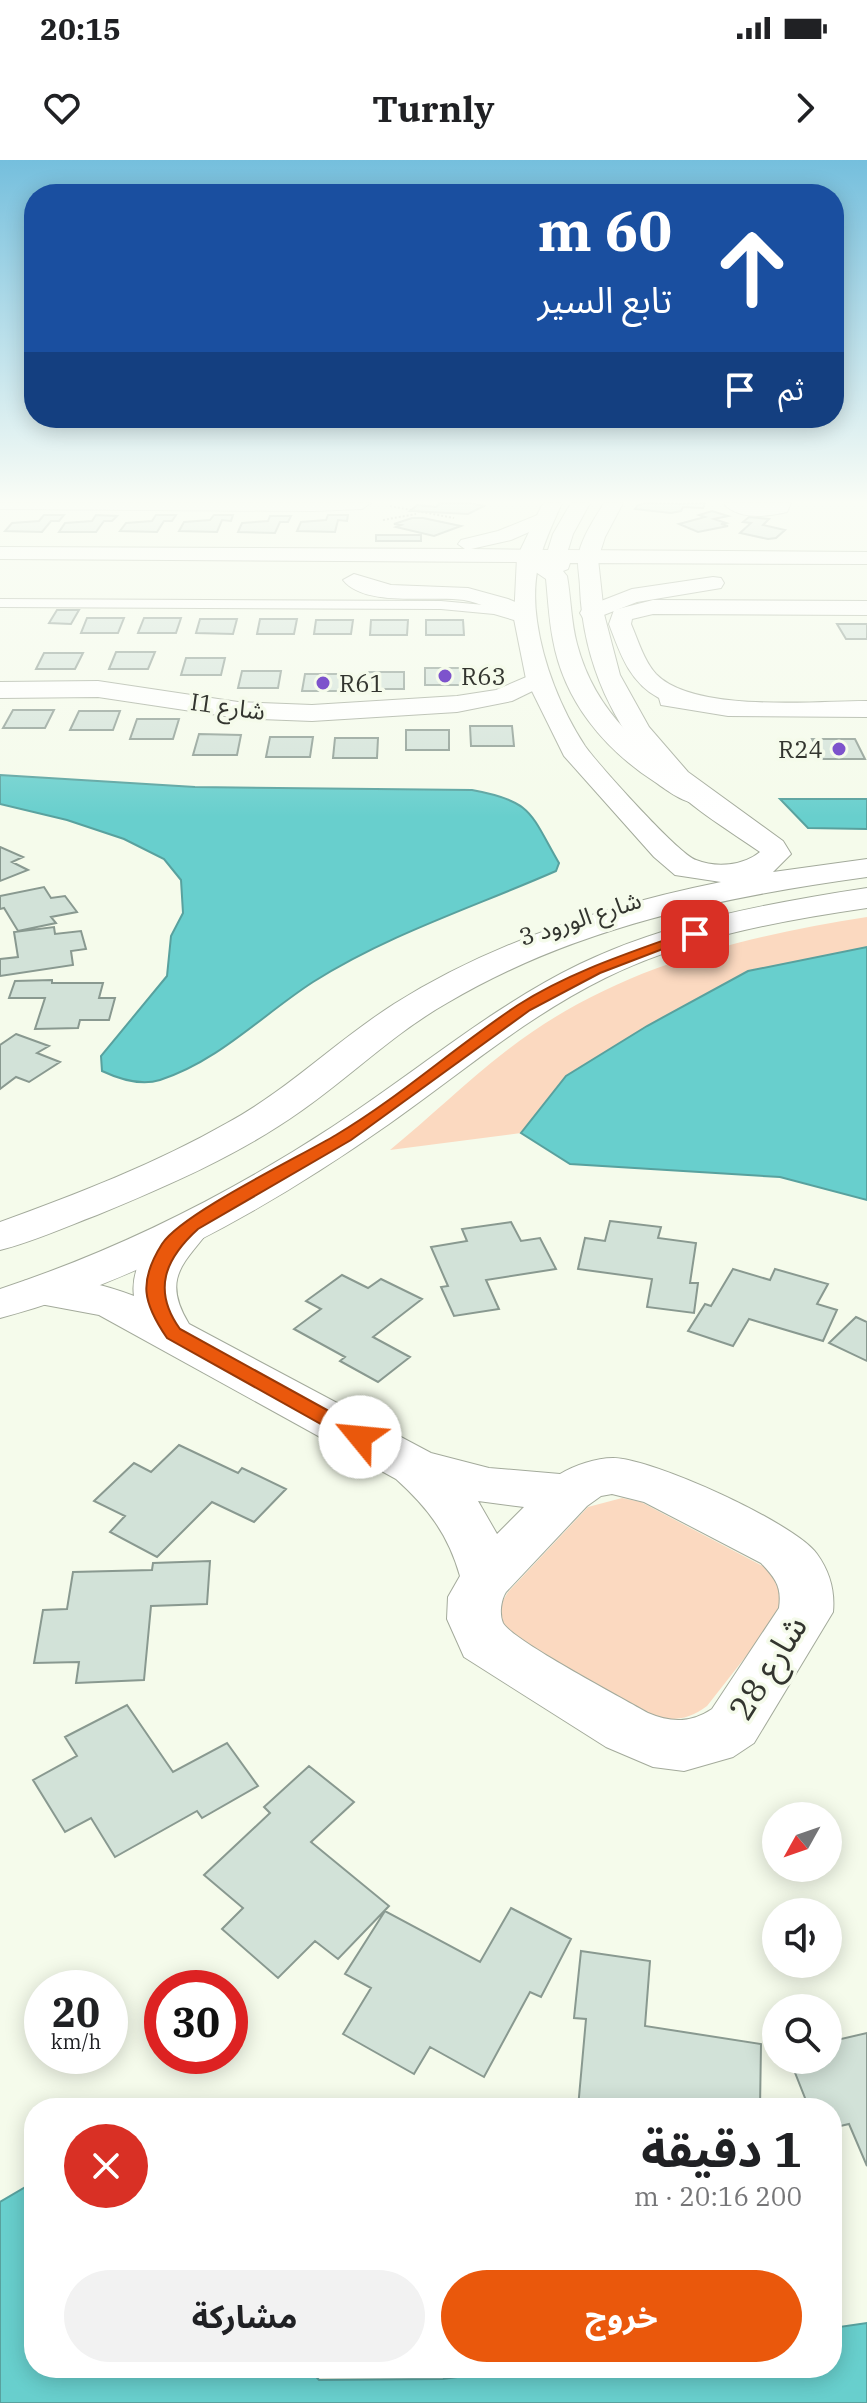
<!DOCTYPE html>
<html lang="ar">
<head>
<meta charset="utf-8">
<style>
	body { margin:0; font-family:"IBM Plex Serif","Noto Sans Arabic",serif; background:#f2f2f2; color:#202124; direction:rtl; height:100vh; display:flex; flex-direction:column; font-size:30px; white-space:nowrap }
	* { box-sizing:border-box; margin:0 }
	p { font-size:26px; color:#757577 }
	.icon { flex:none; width:44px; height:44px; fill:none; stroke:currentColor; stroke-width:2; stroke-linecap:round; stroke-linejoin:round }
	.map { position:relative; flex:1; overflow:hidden; direction:ltr }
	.panel { position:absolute; left:24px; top:1938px; width:818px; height:280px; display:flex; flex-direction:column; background:#fff; border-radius:32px; box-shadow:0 4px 20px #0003; direction:rtl }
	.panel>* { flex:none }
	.guide { position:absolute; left:24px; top:24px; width:820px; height:244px; border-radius:32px; box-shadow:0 4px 20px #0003; direction:rtl; background:#1a4fa0; color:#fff; overflow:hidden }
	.needle { width:52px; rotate:230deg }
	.buttons { position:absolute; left:762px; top:1642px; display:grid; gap:16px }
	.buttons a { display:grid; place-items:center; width:80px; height:80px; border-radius:50%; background:#fff; box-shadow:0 4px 20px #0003; font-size:40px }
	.speed { position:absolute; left:24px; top:1810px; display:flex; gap:16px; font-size:40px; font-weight:700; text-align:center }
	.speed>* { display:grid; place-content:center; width:104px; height:104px; border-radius:50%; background:#fff; box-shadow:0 4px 20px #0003; line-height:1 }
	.speed small { font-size:20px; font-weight:400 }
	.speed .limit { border:12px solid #d22; background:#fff; color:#111 }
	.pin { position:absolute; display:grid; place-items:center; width:68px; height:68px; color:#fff; margin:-34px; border-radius:16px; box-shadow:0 4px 12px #0006 }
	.me { position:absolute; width:88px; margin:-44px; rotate:298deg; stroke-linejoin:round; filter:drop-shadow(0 0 6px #0008) }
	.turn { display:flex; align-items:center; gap:28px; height:168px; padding:0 40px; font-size:36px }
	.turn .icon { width:104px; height:104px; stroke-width:2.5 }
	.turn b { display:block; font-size:56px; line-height:68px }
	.then { display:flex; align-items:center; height:76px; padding:0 40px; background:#0003; gap:16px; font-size:30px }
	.round { display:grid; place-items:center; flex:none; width:84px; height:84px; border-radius:42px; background:#f2f2f2 }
	.overview { display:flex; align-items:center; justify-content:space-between; height:136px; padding:0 40px }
	h1 { font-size:48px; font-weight:700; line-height:60px }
	.primary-button { display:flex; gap:16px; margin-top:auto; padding:16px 40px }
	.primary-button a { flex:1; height:92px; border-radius:48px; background:#ea580c; color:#fff; font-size:32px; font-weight:700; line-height:92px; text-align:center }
	.primary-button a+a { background:#f2f2f2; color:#202124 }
	.status { display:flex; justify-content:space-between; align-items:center; height:56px; padding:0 40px; background:#fff; direction:ltr }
	.status svg { height:22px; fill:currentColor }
	header { display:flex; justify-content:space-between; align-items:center; height:104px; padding:0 40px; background:#fff; font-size:36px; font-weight:700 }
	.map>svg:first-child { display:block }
</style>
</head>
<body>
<div class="status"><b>20:15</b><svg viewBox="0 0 49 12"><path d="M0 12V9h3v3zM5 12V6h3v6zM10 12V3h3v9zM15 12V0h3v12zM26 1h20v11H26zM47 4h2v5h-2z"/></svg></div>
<header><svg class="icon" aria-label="forward" viewBox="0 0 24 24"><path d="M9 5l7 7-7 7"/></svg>Turnly<svg class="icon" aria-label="heart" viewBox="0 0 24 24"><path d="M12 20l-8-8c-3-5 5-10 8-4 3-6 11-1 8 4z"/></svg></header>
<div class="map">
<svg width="867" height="2243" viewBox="0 0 867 2243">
	<rect width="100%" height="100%" fill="#f5fbeb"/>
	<path fill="#fbd9c0" d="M867,757V787L748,811L647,866L567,916L521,973L390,990C429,958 466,922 506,891C611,809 738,777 867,757Z
		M622,1338L641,1342L770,1410L782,1423L779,1454L707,1546C686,1562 669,1561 643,1555L513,1477L502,1463L499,1447L508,1432L588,1347Z"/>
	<path fill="#68cfcd" stroke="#58a19e" stroke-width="2" d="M0,615L195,627L472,630C533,641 530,653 559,703L556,711C474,747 389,774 313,822C262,855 219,901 160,920C141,926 119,919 102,911L101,896L167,816L171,776L183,753L181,720L164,699L124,679L67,660L0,644Z
		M780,639H867V669L808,668Z
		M867,787V1040L780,1017L570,1004L521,973L566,916L647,866L748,811Z
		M34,2022V2208H308L319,2220L443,2219L523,2208H832V2168L867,2163V2243H0V2042Z"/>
	<path fill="#d2e2d8" stroke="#899990" stroke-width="2" d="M440,343H470L484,346L468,354L410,351L417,345L436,347Z
		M646,343L684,344L705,343L703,348L683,347L681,351L671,353L635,349L638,345Z
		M712,351L728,356L714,359L726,363L721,364L728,366L698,372L679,364L705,357L699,355Z
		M44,355H64L59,361H51L42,372L5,371L12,363L39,361Z
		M96,355L117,356L112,361H104L96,372H59L65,363L92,361Z
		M156,355H176L172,361H164L157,372L120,371L126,363L152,361Z
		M214,355H233L231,361L222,360L217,372L179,371L184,362L210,360Z
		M328,355H348L347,361L338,360L335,372L297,371L301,362L326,360Z
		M270,356H291L288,362H280L275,373L238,372L242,363L268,361Z
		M749,357L769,359L763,365L785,370L776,378L768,379L740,373L751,363L743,362Z
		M412,358H423L461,366L434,376L396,367L401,365L394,364Z
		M376,375H421V381H376Z
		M57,450H79L71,464L49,463Z
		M87,458H124L118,473H81Z
		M144,458H181L176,473H138Z
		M200,459H237L233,474L196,473Z
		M260,459H297L294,474H257Z
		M316,460H353L351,474H314Z
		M371,460H408L407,475H370Z
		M426,460H463L464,475H426Z
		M837,464H867V479H846Z
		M116,492H155L148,509H109Z
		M44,493H83L75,509H36Z
		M186,498H225L221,515H181Z
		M425,508H464L465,525H425Z
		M242,511H281L278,528H238Z
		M365,512H404V529H364Z
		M305,514H344L342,531H302Z
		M13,550H54L45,568H3Z
		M79,551H120L113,570H70Z
		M137,559H179L173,579H130Z
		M470,566H512L514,586H471Z
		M406,570H449V590H406Z
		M199,574L241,575L237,595H193Z
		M270,577H313L310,597H266Z
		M335,578H378L377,598H333Z
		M812,579H855L865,599H822Z
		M0,687L23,697L12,702L28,710L0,721Z
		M44,727L51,738L65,736L77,752L51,757L56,763L18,771L4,748L0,749V736Z
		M54,767L55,774L81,771L86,789L71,791L73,805L0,816V799L18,797L14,772Z
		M52,820V823H103L99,838H115L109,860H80L78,868L35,869L45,838H9L15,821Z
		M16,874L49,886L37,893L60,902L29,922L16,917L0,929V885Z
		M610,1061L661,1067L658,1078L696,1083L690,1123H698L694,1153L647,1147L652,1119L578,1109L585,1078L605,1081Z
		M511,1062L521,1081L540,1078L556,1109L486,1120L499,1149L454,1156L441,1127L448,1126L431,1087L467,1081L462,1069Z
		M733,1109L770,1120L775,1109L828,1124L817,1144L837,1150L823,1181L749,1159L733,1186L688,1171L705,1144L711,1146Z
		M342,1115L368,1128L381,1119L422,1139L373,1177L410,1197L378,1222L340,1201L345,1197L294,1169L321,1149L306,1141Z
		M856,1157L867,1162V1201L829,1183Z
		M179,1285L238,1313L242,1308L286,1329L254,1362L212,1342L157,1397L110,1372L125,1356L94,1341L134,1303L151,1312Z
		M210,1401L207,1444L151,1446L144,1520L76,1523L79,1502L34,1503L43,1450L67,1449L73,1412L152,1410L153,1403Z
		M127,1545L173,1612L227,1583L258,1626L202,1658L197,1651L115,1697L91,1658L65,1672L33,1620L77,1596L65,1577Z
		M309,1606L354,1642L311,1682L389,1746L338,1799L315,1781L278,1818L222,1769L243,1748L204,1715L270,1653L264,1647Z
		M511,1748L571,1779L541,1837L530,1832L484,1917L430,1887L414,1914L343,1874L371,1828L345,1814L385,1751L480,1802Z
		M581,1791L650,1801L645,1866L761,1884L760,1948H578L586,1859L574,1858Z
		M867,1873V2006L849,1964L832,1968V1948H809L790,1900H828V1882Z"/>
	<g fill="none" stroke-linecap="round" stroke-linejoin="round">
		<defs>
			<path id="service" d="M0,439L441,441L495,446L530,459L524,463L494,454L441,449L0,447Z"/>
			<path id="minor" d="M0,343H371L362,349L313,351L0,349Z
				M723,343H791L787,352C766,357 738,360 723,343Z
				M653,440L867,441V455L653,454L632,459L631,464C638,480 644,501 656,514C694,553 814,541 867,541V557L728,556L661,545L659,538C629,522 620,493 609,464L614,450Z
				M538,512L547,514L550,519L547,524L512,541L457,552L312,561L238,558L98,537L0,538V522L98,521L238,542L312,545L457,536L496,530Z
				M192,1052L207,1056L213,1065C188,1101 159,1115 189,1164L431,1293L489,1308L560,1314C575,1305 596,1298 613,1298C652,1298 795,1363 817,1394C830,1412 835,1431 833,1452L754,1583L733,1597L684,1611L653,1607L606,1587L464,1497L447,1459L448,1437L460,1416C448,1374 428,1348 396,1319L99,1155L24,1141L18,1131L24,1121C58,1112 102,1124 134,1136C129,1102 160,1060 192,1052ZM612,1334L644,1342L761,1403C776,1419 782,1427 779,1448L712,1549C691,1563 671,1563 648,1553C624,1539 512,1480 503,1463C499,1454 501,1440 506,1432L587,1346L601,1336ZM478,1341L524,1347L497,1374Z"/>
			<path id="tertiary" d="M543,343H562C543,385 530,412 537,461C543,504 561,549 585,586C598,604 678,694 696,700C716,708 743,706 760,692C728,670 695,650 667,623C614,570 583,503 580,428C580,416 576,403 579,392C584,374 595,358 604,343H623L605,377L598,399L604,454L620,515L649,567L688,612L783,681L791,694L773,712L867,699V717C721,737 575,767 447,843C394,873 351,916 301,951C239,995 167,1026 97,1055C65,1067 33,1082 0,1090V1062C77,1034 155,1004 227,963C288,930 336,881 394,844C493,782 607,745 721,722L675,715L654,697L564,596L526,519L514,459L517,397Z
				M867,728V748C777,761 687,778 605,818C526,857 460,914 389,964C271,1047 140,1121 0,1158V1129C118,1090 228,1035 332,967C415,913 491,847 580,804C670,761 769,743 867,728Z"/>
			<path id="secondary" d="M571,343H590L573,374L568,390L867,392V404L570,403L568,409L563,411L567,416C571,438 571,462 577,484C596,556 647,596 710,631L714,637L710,643C689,648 671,633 655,622C604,589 564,541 553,480C549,460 548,439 546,419L521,402L0,399V387L465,389L458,384L461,380L498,371L545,352L555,358L552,362L511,380L471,389L548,390L553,374Z
				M354,414L391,425L468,428L508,439L532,449L535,454L532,459L524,461C504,456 485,444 464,440C432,435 365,448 343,420Z
				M713,417L721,418L724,423L721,428L637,442L591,460L583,458L580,453L583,448L632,429Z"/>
		</defs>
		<use href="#service" stroke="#a3aa9b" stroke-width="2"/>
		<use href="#minor" stroke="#a3aa9b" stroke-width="2"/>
		<use href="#tertiary" stroke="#a3aa9b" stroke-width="2"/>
		<use href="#secondary" stroke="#a3aa9b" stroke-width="2"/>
		<path stroke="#8e9287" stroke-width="2" stroke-dasharray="2 2" stroke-linecap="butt" d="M390,346L454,358
			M383,360L416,354"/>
		<use href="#service" fill="#fff" fill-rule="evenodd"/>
		<use href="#minor" fill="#fff" fill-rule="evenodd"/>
		<use href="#tertiary" fill="#fff" fill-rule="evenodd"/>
		<use href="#secondary" fill="#fff" fill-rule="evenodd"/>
	</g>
	<linearGradient id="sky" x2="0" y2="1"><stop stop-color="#75bfdd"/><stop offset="0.52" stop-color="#fafdf6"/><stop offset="1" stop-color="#fafdf6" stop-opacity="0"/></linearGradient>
	<rect width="867" height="657" fill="url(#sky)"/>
	<path fill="#ea580c" stroke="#983908" stroke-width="2" d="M690,771L702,774L600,813L530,850L351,980L198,1069C165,1099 152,1130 180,1169L367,1272L370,1277L367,1282H353L167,1178C143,1143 138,1122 162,1084C181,1054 299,997 336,975C400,937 456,886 518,845C571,811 632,792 690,771Z"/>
	<g fill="#7d53cc" stroke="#f5fbeb" stroke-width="3">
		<circle cx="445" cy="516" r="8"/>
		<circle cx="323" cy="523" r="8"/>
		<circle cx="839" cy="589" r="8"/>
	</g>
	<g text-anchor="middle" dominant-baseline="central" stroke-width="7" stroke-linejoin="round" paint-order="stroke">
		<g font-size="24" fill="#33352f" stroke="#f5fbeb" text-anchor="start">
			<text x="461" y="516">R63</text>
			<text x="339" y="523">R61</text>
			<text x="823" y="589" text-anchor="end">R24</text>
		</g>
		<g font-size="24" fill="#33352f" stroke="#f5fbeb">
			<text transform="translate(228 546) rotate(8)">I1 شارع</text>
			<text transform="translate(580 758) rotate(-18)">شارع الورود 3</text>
		</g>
		<g font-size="34" fill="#33352f" stroke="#f5fbeb">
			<text transform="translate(767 1507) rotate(-58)">شارع 28</text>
		</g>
	</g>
</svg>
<div class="buttons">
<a><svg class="needle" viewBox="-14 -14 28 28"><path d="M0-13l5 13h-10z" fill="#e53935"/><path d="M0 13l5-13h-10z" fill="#757577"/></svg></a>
<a><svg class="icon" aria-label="sound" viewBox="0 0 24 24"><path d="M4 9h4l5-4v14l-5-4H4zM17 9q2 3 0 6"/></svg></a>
<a><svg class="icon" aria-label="search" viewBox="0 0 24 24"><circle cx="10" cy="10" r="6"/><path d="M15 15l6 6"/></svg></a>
</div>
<div class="speed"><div>20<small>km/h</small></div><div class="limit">30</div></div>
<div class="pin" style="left:695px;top:774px;background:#d93025"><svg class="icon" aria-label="arrive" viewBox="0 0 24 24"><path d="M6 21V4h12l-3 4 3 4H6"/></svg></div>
<svg class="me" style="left:360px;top:1277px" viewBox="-20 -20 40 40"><circle r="19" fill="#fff"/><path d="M0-13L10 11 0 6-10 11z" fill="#ea580c"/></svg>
<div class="guide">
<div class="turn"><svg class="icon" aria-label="ahead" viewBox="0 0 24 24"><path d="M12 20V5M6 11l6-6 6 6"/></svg><div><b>60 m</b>تابع السير</div></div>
<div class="then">ثم<svg class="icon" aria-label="arrive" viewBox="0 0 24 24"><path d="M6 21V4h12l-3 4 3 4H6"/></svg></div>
</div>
<section class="panel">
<div class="overview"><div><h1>1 دقيقة</h1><p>200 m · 20:16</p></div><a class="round" style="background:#d93025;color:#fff"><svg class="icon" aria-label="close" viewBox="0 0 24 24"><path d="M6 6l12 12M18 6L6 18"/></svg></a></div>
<div class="primary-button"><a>خروج</a><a>مشاركة</a></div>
</section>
</div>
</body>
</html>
